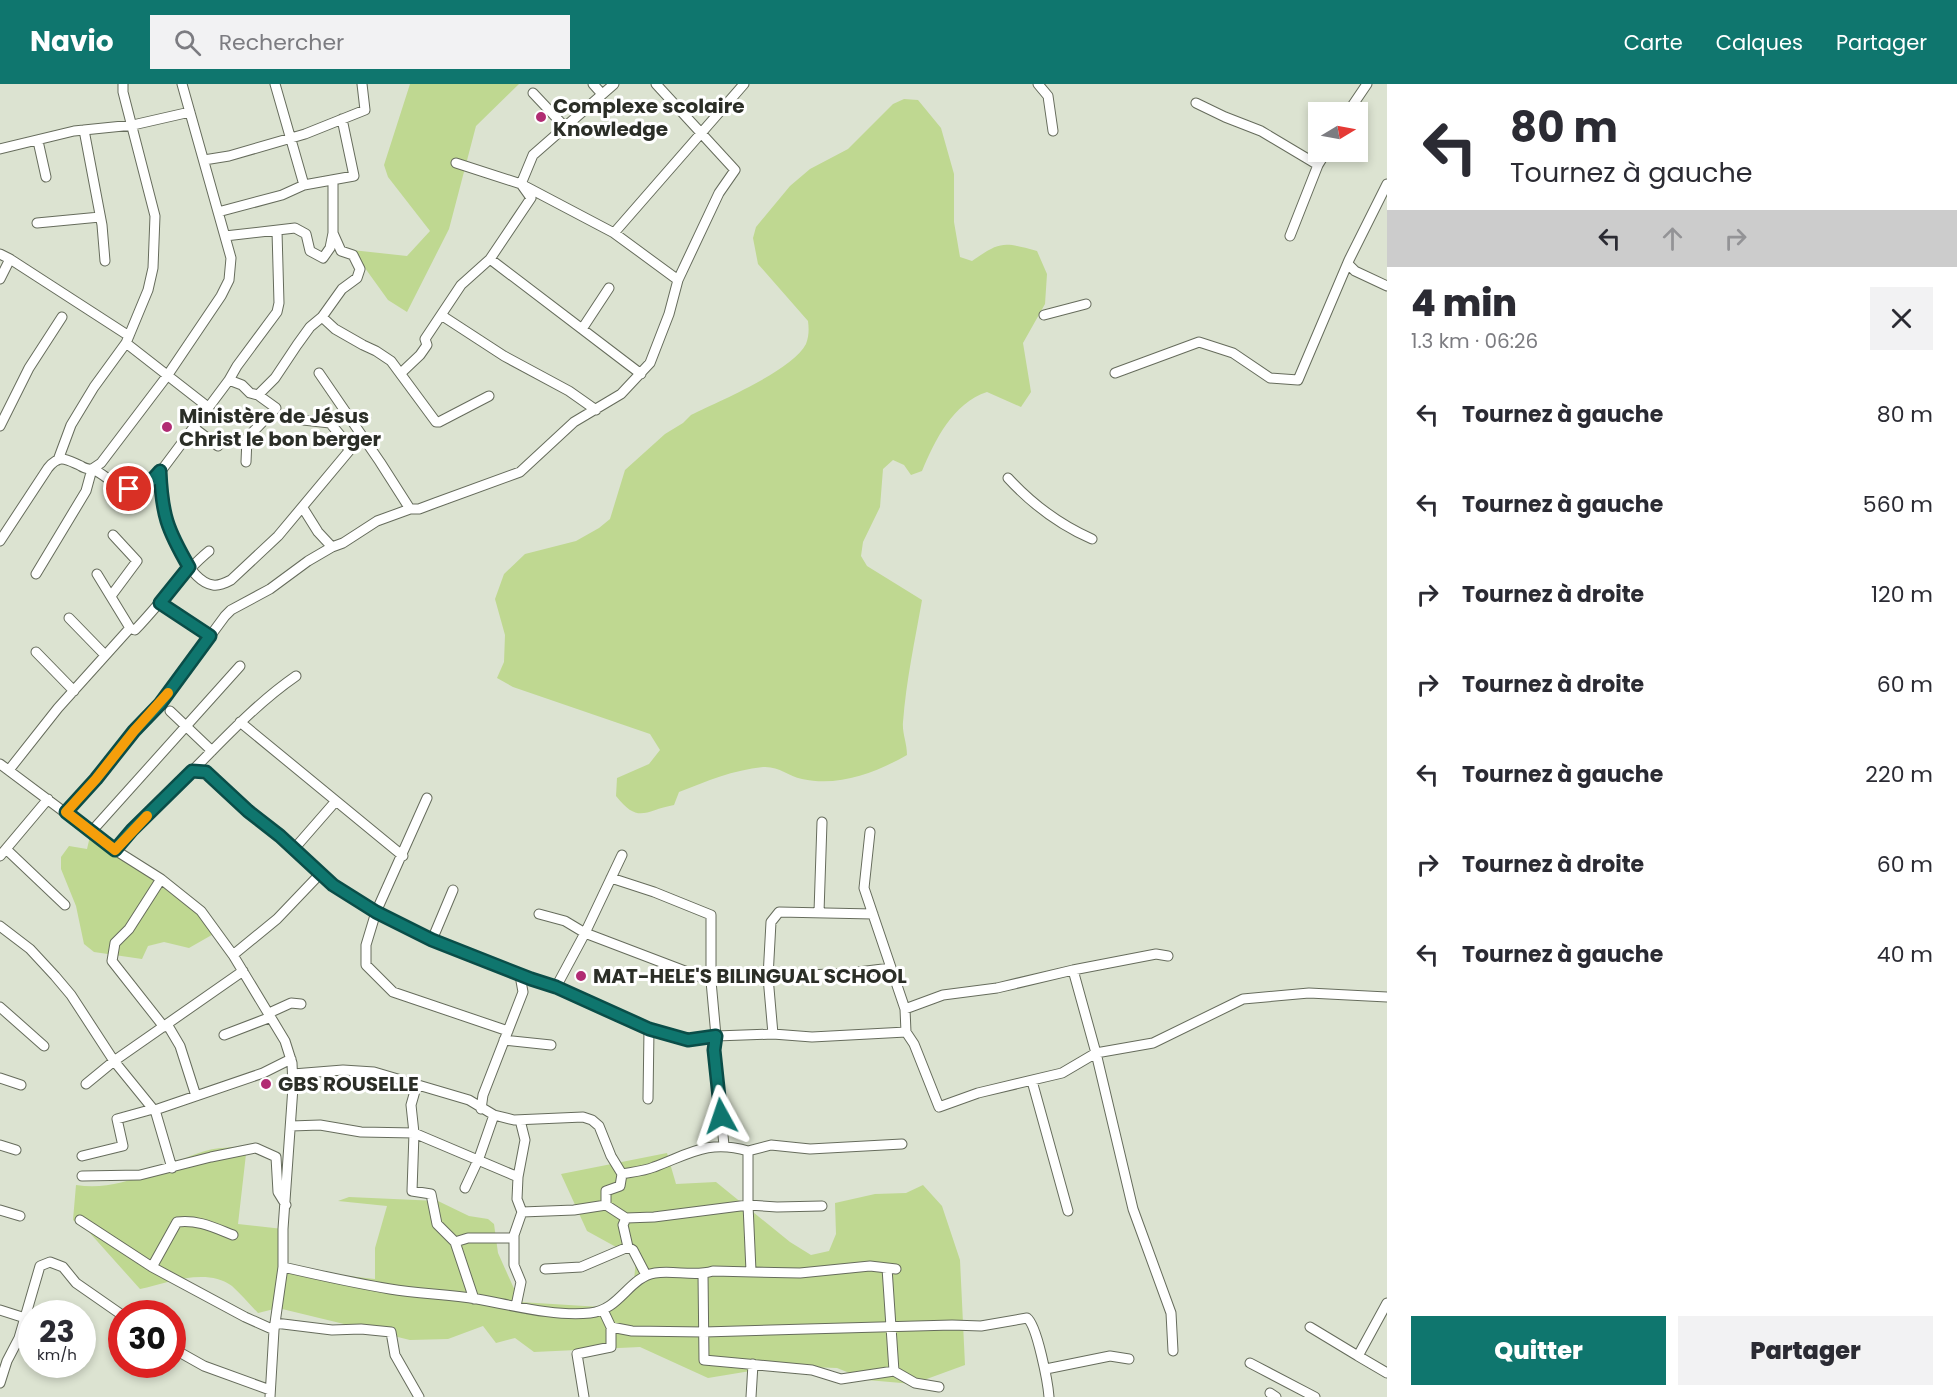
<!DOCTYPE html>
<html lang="fr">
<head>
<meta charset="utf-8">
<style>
	body { margin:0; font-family:Poppins,sans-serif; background:#f2f2f3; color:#2b2b33; height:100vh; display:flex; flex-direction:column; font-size:22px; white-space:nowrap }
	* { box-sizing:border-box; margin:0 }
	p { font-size:20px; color:#7c7c81 }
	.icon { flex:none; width:33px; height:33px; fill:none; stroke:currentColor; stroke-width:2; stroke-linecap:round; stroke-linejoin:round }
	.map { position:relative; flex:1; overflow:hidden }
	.sheet { display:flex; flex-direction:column; background:#fff; width:570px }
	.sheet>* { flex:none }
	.banner { background:#fff; color:#2b2b33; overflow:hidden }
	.needle { width:39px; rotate:80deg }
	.controls { position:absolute; left:1308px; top:18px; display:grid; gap:12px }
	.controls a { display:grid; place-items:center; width:60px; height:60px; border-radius:0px; background:#fff; box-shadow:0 3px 9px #0003; font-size:30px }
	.speed { position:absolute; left:18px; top:1216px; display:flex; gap:12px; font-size:30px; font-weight:700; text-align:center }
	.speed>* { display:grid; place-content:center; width:78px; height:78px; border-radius:50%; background:#fff; box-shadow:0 3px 9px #0003; line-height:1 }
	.speed small { font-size:15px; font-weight:400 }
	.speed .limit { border:9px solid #d22; background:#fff; color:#111 }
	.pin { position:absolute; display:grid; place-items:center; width:51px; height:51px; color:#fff; margin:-26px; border:3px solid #fff; border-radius:50%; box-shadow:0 2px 6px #0007 }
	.me { position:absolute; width:66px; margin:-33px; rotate:355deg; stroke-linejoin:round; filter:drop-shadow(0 0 4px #0008) }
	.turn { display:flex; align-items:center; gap:21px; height:126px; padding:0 24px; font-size:27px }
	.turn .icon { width:78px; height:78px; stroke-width:2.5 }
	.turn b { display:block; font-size:42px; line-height:51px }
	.lanes { display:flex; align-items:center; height:57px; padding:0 24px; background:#0003; justify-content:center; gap:30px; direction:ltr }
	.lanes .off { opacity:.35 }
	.round { display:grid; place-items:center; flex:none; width:63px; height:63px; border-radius:0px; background:#f2f2f3 }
	.head { display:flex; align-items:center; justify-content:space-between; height:102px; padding:0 24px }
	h1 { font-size:36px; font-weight:800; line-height:45px }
	.primary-button { display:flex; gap:12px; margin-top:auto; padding:12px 24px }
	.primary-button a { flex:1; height:69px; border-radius:0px; background:#0f766e; color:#fff; font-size:24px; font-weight:800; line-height:69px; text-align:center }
	.primary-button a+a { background:#f2f2f3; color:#2b2b33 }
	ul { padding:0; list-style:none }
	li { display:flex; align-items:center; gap:18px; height:90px; padding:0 24px }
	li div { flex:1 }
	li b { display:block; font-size:22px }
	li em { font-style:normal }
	header { display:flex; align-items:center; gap:36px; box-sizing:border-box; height:84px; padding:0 30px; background:#0f766e; color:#fff }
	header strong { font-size:28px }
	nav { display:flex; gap:33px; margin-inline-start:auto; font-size:21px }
	.search { width:420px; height:54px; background:#f2f2f3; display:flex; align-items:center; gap:15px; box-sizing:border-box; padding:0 21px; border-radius:0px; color:#7c7c81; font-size:22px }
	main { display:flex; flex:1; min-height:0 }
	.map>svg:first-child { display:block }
</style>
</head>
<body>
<header>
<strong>Navio</strong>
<div class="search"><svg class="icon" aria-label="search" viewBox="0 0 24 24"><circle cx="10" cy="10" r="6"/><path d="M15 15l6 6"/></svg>Rechercher</div>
<nav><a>Carte</a><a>Calques</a><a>Partager</a></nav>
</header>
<main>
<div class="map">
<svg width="1387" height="1313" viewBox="0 0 1387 1313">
	<rect width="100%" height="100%" fill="#dce3d1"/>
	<path fill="#bfd891" d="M410,0H519L476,42L449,145L407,228L388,216L352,166L407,172L430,147L388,93L384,81Z
		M904,15L918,16L941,44L954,90V138L960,173L972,177C1001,157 1003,158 1037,167L1047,190L1045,220L1023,259L1031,308L1021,323L987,308C953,319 935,356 922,387L911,391L904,381L893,376L883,385L880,423L863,458L861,472L867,482L922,516C915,556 906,597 903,638C902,649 907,659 907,671C875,689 839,703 802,695C788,692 779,682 763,683C733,686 707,697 679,708L674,721C645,726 639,741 616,712L617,694L649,680L660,666L650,650L513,603L497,594L504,578L505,551L495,515L504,490L525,470L576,457L599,444L610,435L625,386L665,350L683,339L691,331C719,317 792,287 806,260C809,252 809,245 808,237L758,180L753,154L756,143L790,102L810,85L848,65L893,20Z
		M91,748L161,795L217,848L189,864L164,858L148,862L142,875L94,868L84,860L76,822L61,785V773L69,762L87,765Z
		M232,1063L246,1070L238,1140L283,1145V1183L303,1187L375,1195V1164L387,1122L338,1117L349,1113L438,1117L469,1132L488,1135L494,1140L498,1169L520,1218L601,1223L634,1197L636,1174L587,1147L561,1090L667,1069L676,1100L716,1098L790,1158L811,1171L829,1167L836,1150L835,1119L875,1110L906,1109L923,1101L942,1122L960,1176L965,1281L913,1300L867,1296L837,1284L781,1282L708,1294L640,1263L534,1268L515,1254L496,1259L483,1242L448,1255L410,1256L278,1224L258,1229C250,1221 241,1210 232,1202C206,1183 168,1199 140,1205L89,1148L73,1136L76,1101C122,1109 163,1080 205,1067C214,1064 223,1064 232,1063Z"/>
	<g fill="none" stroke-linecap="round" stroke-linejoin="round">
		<defs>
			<path id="minor" d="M275,0L304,101
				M593,0L602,10
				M1038,0L1048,12L1053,47
				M533,9L565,43
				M1196,19L1225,33L1261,47L1318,81
				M1348,28L1367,0
				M84,46L102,141L105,177
				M38,57L46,93
				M0,65L74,47L133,41L190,28
				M204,76L229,72L305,50L365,26L362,0
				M456,79L521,100L614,149L678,196
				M218,128L282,111L304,101L354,92L342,35
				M37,139L100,133
				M333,149V96
				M614,149L744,0
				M225,152L295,144L306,150L310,167L323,174L330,164L333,149L341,167L353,171L360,185L357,194L342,205L322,233L310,243L297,261L275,294L258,311L250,309L242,301L229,296
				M1290,152L1318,81L1326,68
				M0,170L10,175L129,252
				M490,175L641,290
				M1348,180L1355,187L1387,202
				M0,195L10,175
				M441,231L504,272L569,307L596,326
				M1044,231L1086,220
				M322,233L335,245L363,261L376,267L391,277L436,338H439L489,312
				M582,245L609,204
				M126,259L208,323
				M319,289L380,378L410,425
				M401,289L420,271L427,261L425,255L461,201L490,175L531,114L521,100L533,71L614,0
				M1115,289L1199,258L1233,269L1270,294L1298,296L1349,176L1387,100
				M0,342L29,284L62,233
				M194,344L218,362
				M58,376L71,341L94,303L126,259L148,206L153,184L155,132L123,8V0
				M246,378L247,354L276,324L258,311
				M161,387C161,398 160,410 162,420C165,442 189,498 213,501C219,502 225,499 231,496L278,452L349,367L345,357L330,339L294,335
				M1008,394C1032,420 1060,441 1092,455
				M303,424L318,448L332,463
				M0,457L48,384C60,369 67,376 81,382C85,385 90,385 94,386C105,390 115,404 128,404C141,405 152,396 161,387L229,296L237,282L277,228L279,219L277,147
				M36,490L86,407L92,385L101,379L167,292L221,212L229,196L231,174L182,0
				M97,490L130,544L135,546C160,520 181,490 209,467
				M111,512L137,477L113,451
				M161,519L210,552
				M69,534L105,571
				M36,568L74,607
				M170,627L212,667
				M240,638L403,772
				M0,680L115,766L161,795L201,827L233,871L285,957L292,979L293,1003L283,1145V1183L274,1246L270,1313
				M9,686L58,624L130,544
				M192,687L206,688L248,727L280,752L333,801L376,828L432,856L531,895L556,903L649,945L688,956L716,952L773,950L812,953L906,948L914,960L939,1023L978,1009L1062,989L1096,969L1153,959L1243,915L1309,909L1387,913
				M427,714L376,828L366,861V881L393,908L508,947
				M66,728L96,695L133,647L160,620L225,532L231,526L270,505L308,477L332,463L343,459L377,437L410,425H419L435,419L520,388L574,338L621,310L650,279L669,230L678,196L719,109L735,86L656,0
				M91,748L240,582
				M870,748L864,804L905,925L906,948
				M6,765L65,821
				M294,765L335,718
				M115,766C139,738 166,712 193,686C226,653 257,619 296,592
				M622,771L585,849L711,897
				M0,772L48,715
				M611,794L654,808L711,831V897L716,952L714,966L724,1061
				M161,795L129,845L115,859L112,877L164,943
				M819,828L822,738
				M539,830L565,837L585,849L556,903
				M0,842L30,865L55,892L71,911L114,977L153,1025
				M432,856L453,806
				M233,871L277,835L320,790
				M1073,886L1096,969L1133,1125L1171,1229L1173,1267
				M768,893L850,889L891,884
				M0,923L44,962
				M905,925L943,911L997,904L1073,886L1156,870L1168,872
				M269,929L291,919L301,920
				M167,940L180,962L196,1012
				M773,950L768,893L771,838L779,828L873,830
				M224,951L271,933
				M504,956L551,961
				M293,990L343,986L374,988L469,1016L494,1031L514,1036L583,1033L592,1036L599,1042L611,1072L622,1090L620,1102L606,1107V1121L626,1134L654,1133L748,1121L777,1123L822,1122
				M0,994L21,1001
				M1032,997L1068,1127
				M86,1000L114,977L243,887
				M417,1000L411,1021L414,1049L412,1107L431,1110L437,1140L455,1158L474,1215
				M648,1015L649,945
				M481,1025L483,1011L523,908L521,897L531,895
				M155,1026L172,1084
				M291,1042L320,1041L361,1048L414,1049L518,1093
				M0,1061L16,1066
				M748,1067L771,1061L810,1065L902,1060
				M82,1072L123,1062L117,1035L153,1025L155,1026L263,989L291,975
				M622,1090C633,1088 644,1087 654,1083C689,1070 709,1055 748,1067V1121L751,1187
				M82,1092L140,1091L211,1073L256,1064L276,1073L278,1108L286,1121
				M465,1104L479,1074L494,1031
				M0,1126L20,1132
				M522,1128L574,1126L606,1121
				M626,1134L623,1141L628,1163L633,1166L646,1191
				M80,1136L152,1183L245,1233L274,1246
				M455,1158L468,1154H514
				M152,1183L177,1138C197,1135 215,1144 233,1151
				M283,1183C318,1191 354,1199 390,1205C419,1210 448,1210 477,1215C511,1221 556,1233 590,1229C620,1226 629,1193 655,1189C674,1186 695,1193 713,1187L800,1189L870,1182L896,1185
				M545,1185L581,1183L628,1163
				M703,1190L704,1276L812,1286L841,1295L894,1287L887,1184
				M1387,1219L1358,1272L1387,1289
				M516,1222L521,1198L514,1181V1151L522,1128L517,1115L518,1093L525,1056L520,1036
				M0,1226L25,1234
				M603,1226L611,1243L632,1247L704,1248L952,1241L981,1242L1027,1234C1037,1241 1048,1299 1049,1313
				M275,1239L332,1246L361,1245L391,1248L395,1271L419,1313
				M1310,1243L1358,1272
				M172,1264L204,1282L270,1306
				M1250,1279L1315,1313
				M1046,1285L1110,1272L1129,1275
				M894,1287L915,1299L939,1303
				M0,1299L7,1277L19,1254L40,1182L50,1178L63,1183L76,1199L122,1231
				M1270,1309L1276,1313
				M584,1313L577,1270L611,1263V1243
				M751,1313L753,1280"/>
		</defs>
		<use href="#minor" stroke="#666c5c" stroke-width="11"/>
		<use href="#minor" stroke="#fff" stroke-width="9"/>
	</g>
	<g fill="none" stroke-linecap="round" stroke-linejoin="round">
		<defs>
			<path id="route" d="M129,405L151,397L160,387C162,431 167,445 189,483L160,519L210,552L160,620L134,647L96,695L66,728L115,766L132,746L192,687L206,688L248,727L280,752L333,801L376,828L432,856L531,895L556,903L649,945L688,956L716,952L714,966L721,1032"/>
		</defs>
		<use href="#route" stroke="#0a4d48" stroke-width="15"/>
		<use href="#route" stroke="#0f766e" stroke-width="10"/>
		<path stroke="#f59e0b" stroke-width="10" d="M147,732L115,766L66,728L96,695L134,647L168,609"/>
	</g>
	<g fill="#b12c73" stroke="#fff" stroke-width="2">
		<circle cx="541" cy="33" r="6"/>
		<circle cx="167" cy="343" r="6"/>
		<circle cx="581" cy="892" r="6"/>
		<circle cx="266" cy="1000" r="6"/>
	</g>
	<g text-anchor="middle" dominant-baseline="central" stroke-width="6" stroke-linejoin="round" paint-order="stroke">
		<g font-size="20" font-weight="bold" fill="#2b2e27" stroke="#fff" text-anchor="start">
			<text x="553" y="22">Complexe scolaire<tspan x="553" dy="23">Knowledge</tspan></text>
			<text x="179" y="332">Ministère de Jésus<tspan x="179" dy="23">Christ le bon berger</tspan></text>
			<text x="593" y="892">MAT-HELE'S BILINGUAL SCHOOL</text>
			<text x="278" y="1000">GBS ROUSELLE</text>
		</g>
	</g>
</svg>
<div class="controls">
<a><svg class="needle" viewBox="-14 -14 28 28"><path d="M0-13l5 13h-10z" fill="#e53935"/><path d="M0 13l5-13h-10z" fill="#7c7c81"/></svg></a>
</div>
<div class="speed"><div>23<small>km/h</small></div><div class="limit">30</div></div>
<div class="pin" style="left:129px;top:405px;background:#d93025"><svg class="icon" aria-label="arrive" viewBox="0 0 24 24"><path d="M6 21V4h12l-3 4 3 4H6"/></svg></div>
<svg class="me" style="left:721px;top:1032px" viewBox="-20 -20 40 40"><path d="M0-17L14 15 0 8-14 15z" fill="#0f766e" stroke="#fff" stroke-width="4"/></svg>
</div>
<section class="sheet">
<div class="banner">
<div class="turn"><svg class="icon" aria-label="left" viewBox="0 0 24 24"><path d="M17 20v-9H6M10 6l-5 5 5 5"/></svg><div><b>80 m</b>Tournez à gauche</div></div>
<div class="lanes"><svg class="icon" aria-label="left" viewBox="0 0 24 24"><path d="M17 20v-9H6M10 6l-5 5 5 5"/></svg><svg class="icon off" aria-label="ahead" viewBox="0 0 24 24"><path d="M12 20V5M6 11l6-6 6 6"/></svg><svg class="icon off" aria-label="right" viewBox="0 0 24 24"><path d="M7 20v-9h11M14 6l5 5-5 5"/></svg></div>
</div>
<div class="head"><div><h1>4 min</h1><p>1.3 km · 06:26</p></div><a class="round"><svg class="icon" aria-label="close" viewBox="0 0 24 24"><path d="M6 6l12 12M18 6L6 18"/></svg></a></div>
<ul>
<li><svg class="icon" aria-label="left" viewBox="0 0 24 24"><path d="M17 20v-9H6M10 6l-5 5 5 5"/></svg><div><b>Tournez à gauche</b></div><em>80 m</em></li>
<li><svg class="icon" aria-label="left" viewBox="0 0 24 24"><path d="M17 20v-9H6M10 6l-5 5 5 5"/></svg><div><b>Tournez à gauche</b></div><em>560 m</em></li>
<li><svg class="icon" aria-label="right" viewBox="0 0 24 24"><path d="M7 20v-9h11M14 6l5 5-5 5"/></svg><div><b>Tournez à droite</b></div><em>120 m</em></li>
<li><svg class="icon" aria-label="right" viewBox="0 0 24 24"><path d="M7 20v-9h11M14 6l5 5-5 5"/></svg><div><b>Tournez à droite</b></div><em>60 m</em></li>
<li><svg class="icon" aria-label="left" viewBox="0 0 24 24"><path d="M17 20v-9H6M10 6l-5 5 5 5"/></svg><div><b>Tournez à gauche</b></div><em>220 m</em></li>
<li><svg class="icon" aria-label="right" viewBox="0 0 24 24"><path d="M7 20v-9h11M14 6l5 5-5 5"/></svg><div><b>Tournez à droite</b></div><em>60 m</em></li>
<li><svg class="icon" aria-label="left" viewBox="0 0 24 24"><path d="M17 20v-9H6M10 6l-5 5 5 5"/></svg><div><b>Tournez à gauche</b></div><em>40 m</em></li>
</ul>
<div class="primary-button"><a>Quitter</a><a>Partager</a></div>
</section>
</main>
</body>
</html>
